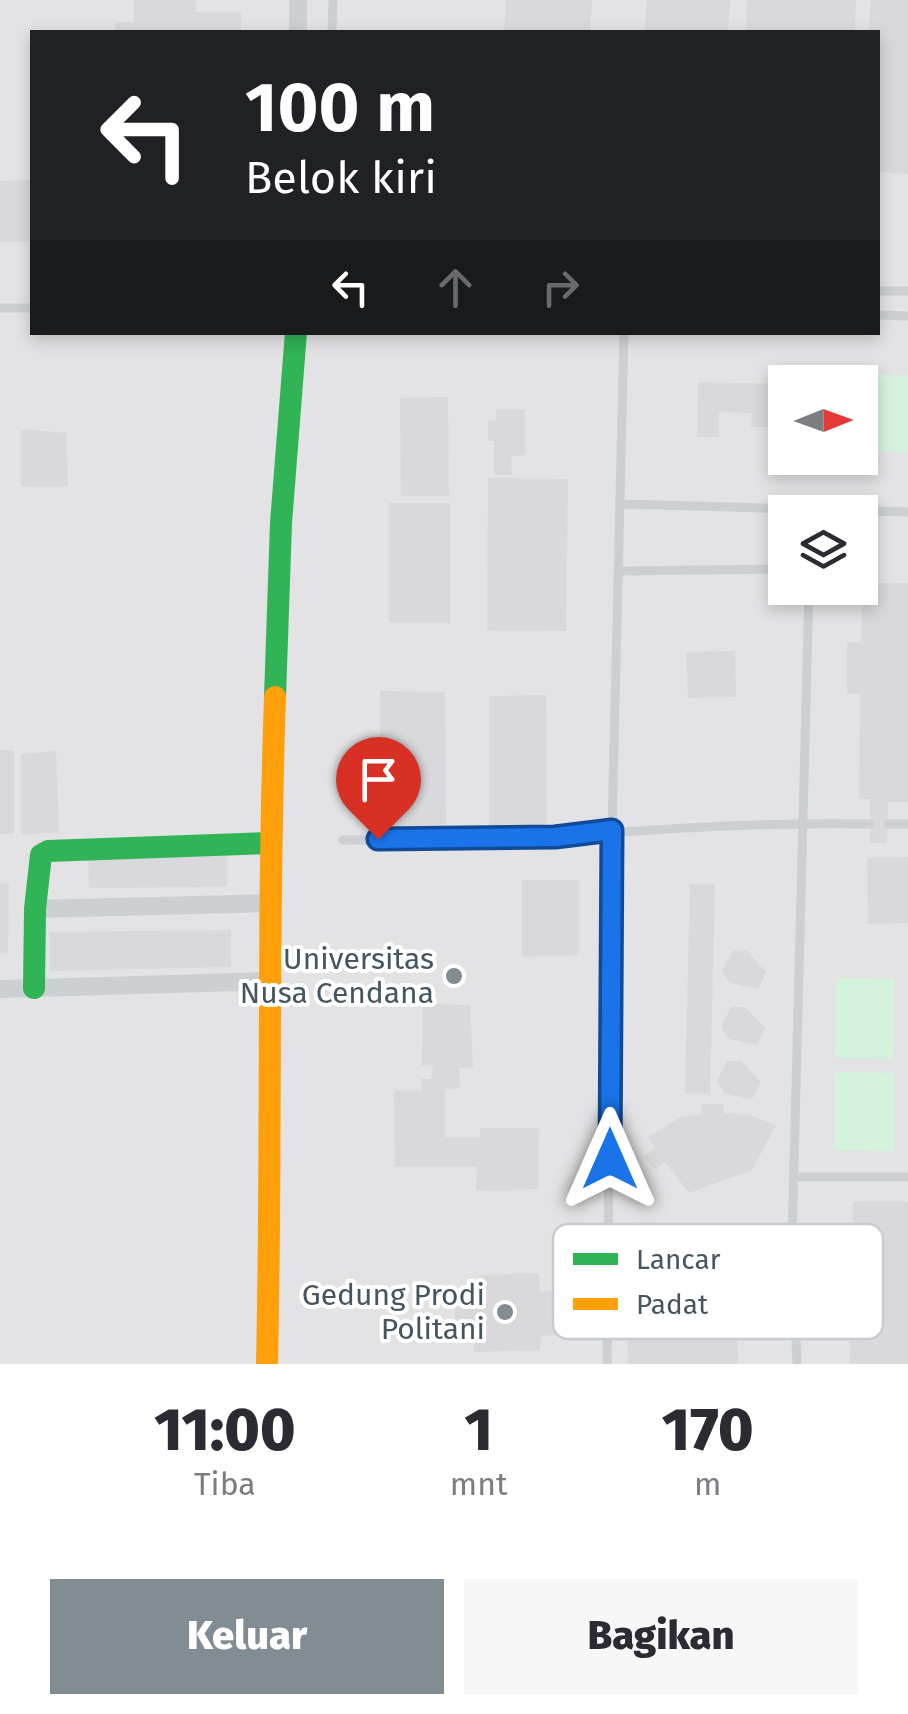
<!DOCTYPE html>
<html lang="id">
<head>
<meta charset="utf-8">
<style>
	body { margin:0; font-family:"Fira Sans",sans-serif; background:#f7f7f7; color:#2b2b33; height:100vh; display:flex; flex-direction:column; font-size:38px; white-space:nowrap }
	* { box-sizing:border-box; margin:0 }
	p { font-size:32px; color:#7c7c81 }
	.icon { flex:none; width:55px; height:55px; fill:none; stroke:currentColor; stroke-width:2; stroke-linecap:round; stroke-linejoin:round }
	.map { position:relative; height:1364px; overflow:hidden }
	.side { display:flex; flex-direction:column; background:#fff; flex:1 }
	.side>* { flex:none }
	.banner { position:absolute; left:30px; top:30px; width:850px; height:305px; border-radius:0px; box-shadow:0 5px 15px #0003; background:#202124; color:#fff; overflow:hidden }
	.needle { width:65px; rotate:89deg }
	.controls { position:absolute; left:768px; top:365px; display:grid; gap:20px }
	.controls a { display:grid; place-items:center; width:110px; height:110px; border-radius:0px; background:#fff; box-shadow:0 5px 15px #0003; font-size:50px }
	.pin { position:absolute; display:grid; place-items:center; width:85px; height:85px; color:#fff; margin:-102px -42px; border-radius:50% 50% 50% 0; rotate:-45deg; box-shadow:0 0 10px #0007 }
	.pin .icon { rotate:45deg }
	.me { position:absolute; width:110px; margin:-55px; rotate:0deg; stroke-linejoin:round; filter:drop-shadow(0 0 8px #0008) }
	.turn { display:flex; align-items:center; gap:35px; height:210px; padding:0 50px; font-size:45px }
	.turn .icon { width:130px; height:130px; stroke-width:2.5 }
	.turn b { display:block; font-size:70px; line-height:85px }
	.lanes { display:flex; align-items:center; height:95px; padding:0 50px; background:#0003; justify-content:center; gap:50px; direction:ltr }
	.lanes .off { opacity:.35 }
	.eta { display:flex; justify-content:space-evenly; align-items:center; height:170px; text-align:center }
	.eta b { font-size:60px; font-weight:800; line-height:70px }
	.cta { display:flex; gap:20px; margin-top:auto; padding:20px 50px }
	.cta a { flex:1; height:115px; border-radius:0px; background:#828c93; color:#fff; font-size:40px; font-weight:800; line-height:115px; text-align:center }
	.cta a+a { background:#f7f7f7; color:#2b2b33 }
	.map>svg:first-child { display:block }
</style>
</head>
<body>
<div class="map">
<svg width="908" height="1364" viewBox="0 0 908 1364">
	<rect width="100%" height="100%" fill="#f2f1f1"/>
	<path fill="#e3e2e4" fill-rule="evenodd" d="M0,0H908V1364H0ZM32,32H878V332H32ZM785,382H860V458H785ZM785,512H860V588H785Z"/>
	<path fill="#d4f3dd" d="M843,374L908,375V452L860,451V382H843Z
		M836,978L894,979L893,1059L835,1058Z
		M835,1072L894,1073V1151L835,1150Z"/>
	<path fill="#d9d9db" d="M134,0H196V12H241V32H115V22H134Z
		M506,0H592L590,32H504Z
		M647,0H730L728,32H645Z
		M747,0H856L855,32H746Z
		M871,0H908V174L878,172V32H869Z
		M32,180V241L0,242V181Z
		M698,382L785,384V427H751L752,413L719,412V437H697Z
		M448,397L449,496H401L400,398Z
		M496,409H525V455L511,456L512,475H494V441H488V421L496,420Z
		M21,429L66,433L68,486L21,487Z
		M488,478L568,479L566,631L487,630Z
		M389,503H450V623H389Z
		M862,583H908V802H888L887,843H870V799H859L860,694H847V642H861Z
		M735,651L736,697L688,698L686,652Z
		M380,691L445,692L446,833L381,835Z
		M546,695L547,836H489V696Z
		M0,750H14V834H0Z
		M56,751L59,832L21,835V754Z
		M227,852V887L89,888L88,856Z
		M908,857V923L868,924L867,858Z
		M522,880H579V955L522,957Z
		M0,883L9,884L8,953L0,954Z
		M690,884H715L710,1094L685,1093Z
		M231,930V967L50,971V932Z
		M746,950L766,972L758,989L730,983L722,970L733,951Z
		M423,1004L470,1005L473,1068H459L460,1088L445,1089V1137H480V1128H539L538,1189L476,1191L477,1167H395L394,1090L422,1091L421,1079H431L433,1065L422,1066Z
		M731,1007H745L765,1028L757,1045L729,1039L721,1027Z
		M727,1061H741L761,1082L752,1099L725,1094L717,1081Z
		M701,1104H723L724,1113L750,1115L776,1125L752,1170L689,1193L665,1162L655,1170L644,1157L655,1148L648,1137L681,1117L702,1114Z
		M853,1201L908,1202V1364H850Z
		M736,1258L738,1364H628L626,1260Z
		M539,1273L540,1292L556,1290V1335L541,1336L540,1350L474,1352V1340L465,1342V1325L455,1326V1299H462V1287L479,1286V1275Z"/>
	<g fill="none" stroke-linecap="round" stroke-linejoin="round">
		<path stroke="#cdd0d2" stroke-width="9" d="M332,32L333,0
			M878,291H908
			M0,308H32
			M878,315L908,316
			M622,504L908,512
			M620,571L785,569
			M888,824H908
			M343,840C414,839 487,842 557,837C662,828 765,822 870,824
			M795,1177H908
			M608,1241L792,1240
			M607,1364L612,830L624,332
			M797,1364L792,1240L809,588"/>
		<path stroke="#cdd0d2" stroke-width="18" d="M298,32V0
			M35,909L271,903
			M0,989L273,981"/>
		<path stroke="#30b455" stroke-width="22" d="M275,697L281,523L296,332
			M34,988L35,909L41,855L48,851L270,843"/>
		<path stroke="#ff9f0a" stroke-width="22" d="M267,1364C272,1142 267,919 275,697"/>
	</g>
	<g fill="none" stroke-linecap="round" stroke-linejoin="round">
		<defs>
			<path id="route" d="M378,839L555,837L612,830L610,1159"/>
		</defs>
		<use href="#route" stroke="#114b97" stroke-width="25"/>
		<use href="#route" stroke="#1a73e8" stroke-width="18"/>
	</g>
	<g fill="#828c93" stroke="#fff" stroke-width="4">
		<circle cx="454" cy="976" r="10"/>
		<circle cx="505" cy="1312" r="10"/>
	</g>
	<g text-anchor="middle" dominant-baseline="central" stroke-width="8" stroke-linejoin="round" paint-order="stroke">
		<g font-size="30" fill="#465560" stroke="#fff" text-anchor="end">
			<text x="434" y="959">Universitas<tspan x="434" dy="34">Nusa Cendana</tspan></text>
			<text x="485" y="1295">Gedung Prodi<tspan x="485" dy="34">Politani</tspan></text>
		</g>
	</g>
	<rect x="553" y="1224" width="330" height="115" rx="15" fill="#fff" stroke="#c8cccf" stroke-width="2.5"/>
	<rect x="573" y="1253" width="45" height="12" fill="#30b455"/>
	<rect x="573" y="1298" width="45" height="12" fill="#ff9f0a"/>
	<g font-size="28" fill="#465560">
		<text x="636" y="1269">Lancar</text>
		<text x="636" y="1314">Padat</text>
	</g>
</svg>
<div class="controls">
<a><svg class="needle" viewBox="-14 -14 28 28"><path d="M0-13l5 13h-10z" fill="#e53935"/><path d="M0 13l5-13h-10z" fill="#7c7c81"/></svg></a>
<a><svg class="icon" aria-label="layers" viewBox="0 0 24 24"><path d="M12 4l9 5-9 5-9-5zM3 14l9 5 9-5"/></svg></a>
</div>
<div class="pin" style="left:378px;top:839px;background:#d93025"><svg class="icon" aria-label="arrive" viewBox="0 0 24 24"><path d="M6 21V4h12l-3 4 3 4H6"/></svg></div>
<svg class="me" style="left:610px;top:1159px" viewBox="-20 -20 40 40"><path d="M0-17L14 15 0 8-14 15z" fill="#1a73e8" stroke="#fff" stroke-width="4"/></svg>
<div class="banner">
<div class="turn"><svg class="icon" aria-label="left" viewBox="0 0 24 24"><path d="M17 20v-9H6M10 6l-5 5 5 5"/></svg><div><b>100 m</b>Belok kiri</div></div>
<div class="lanes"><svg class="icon" aria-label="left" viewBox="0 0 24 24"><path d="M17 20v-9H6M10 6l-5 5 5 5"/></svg><svg class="icon off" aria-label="ahead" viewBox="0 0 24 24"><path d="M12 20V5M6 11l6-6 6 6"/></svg><svg class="icon off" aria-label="right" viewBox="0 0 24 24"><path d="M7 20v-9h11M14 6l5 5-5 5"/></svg></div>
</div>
</div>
<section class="side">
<div class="eta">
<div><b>11:00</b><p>Tiba</p></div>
<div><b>1</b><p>mnt</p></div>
<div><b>170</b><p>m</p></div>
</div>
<div class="cta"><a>Keluar</a><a>Bagikan</a></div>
</section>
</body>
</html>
